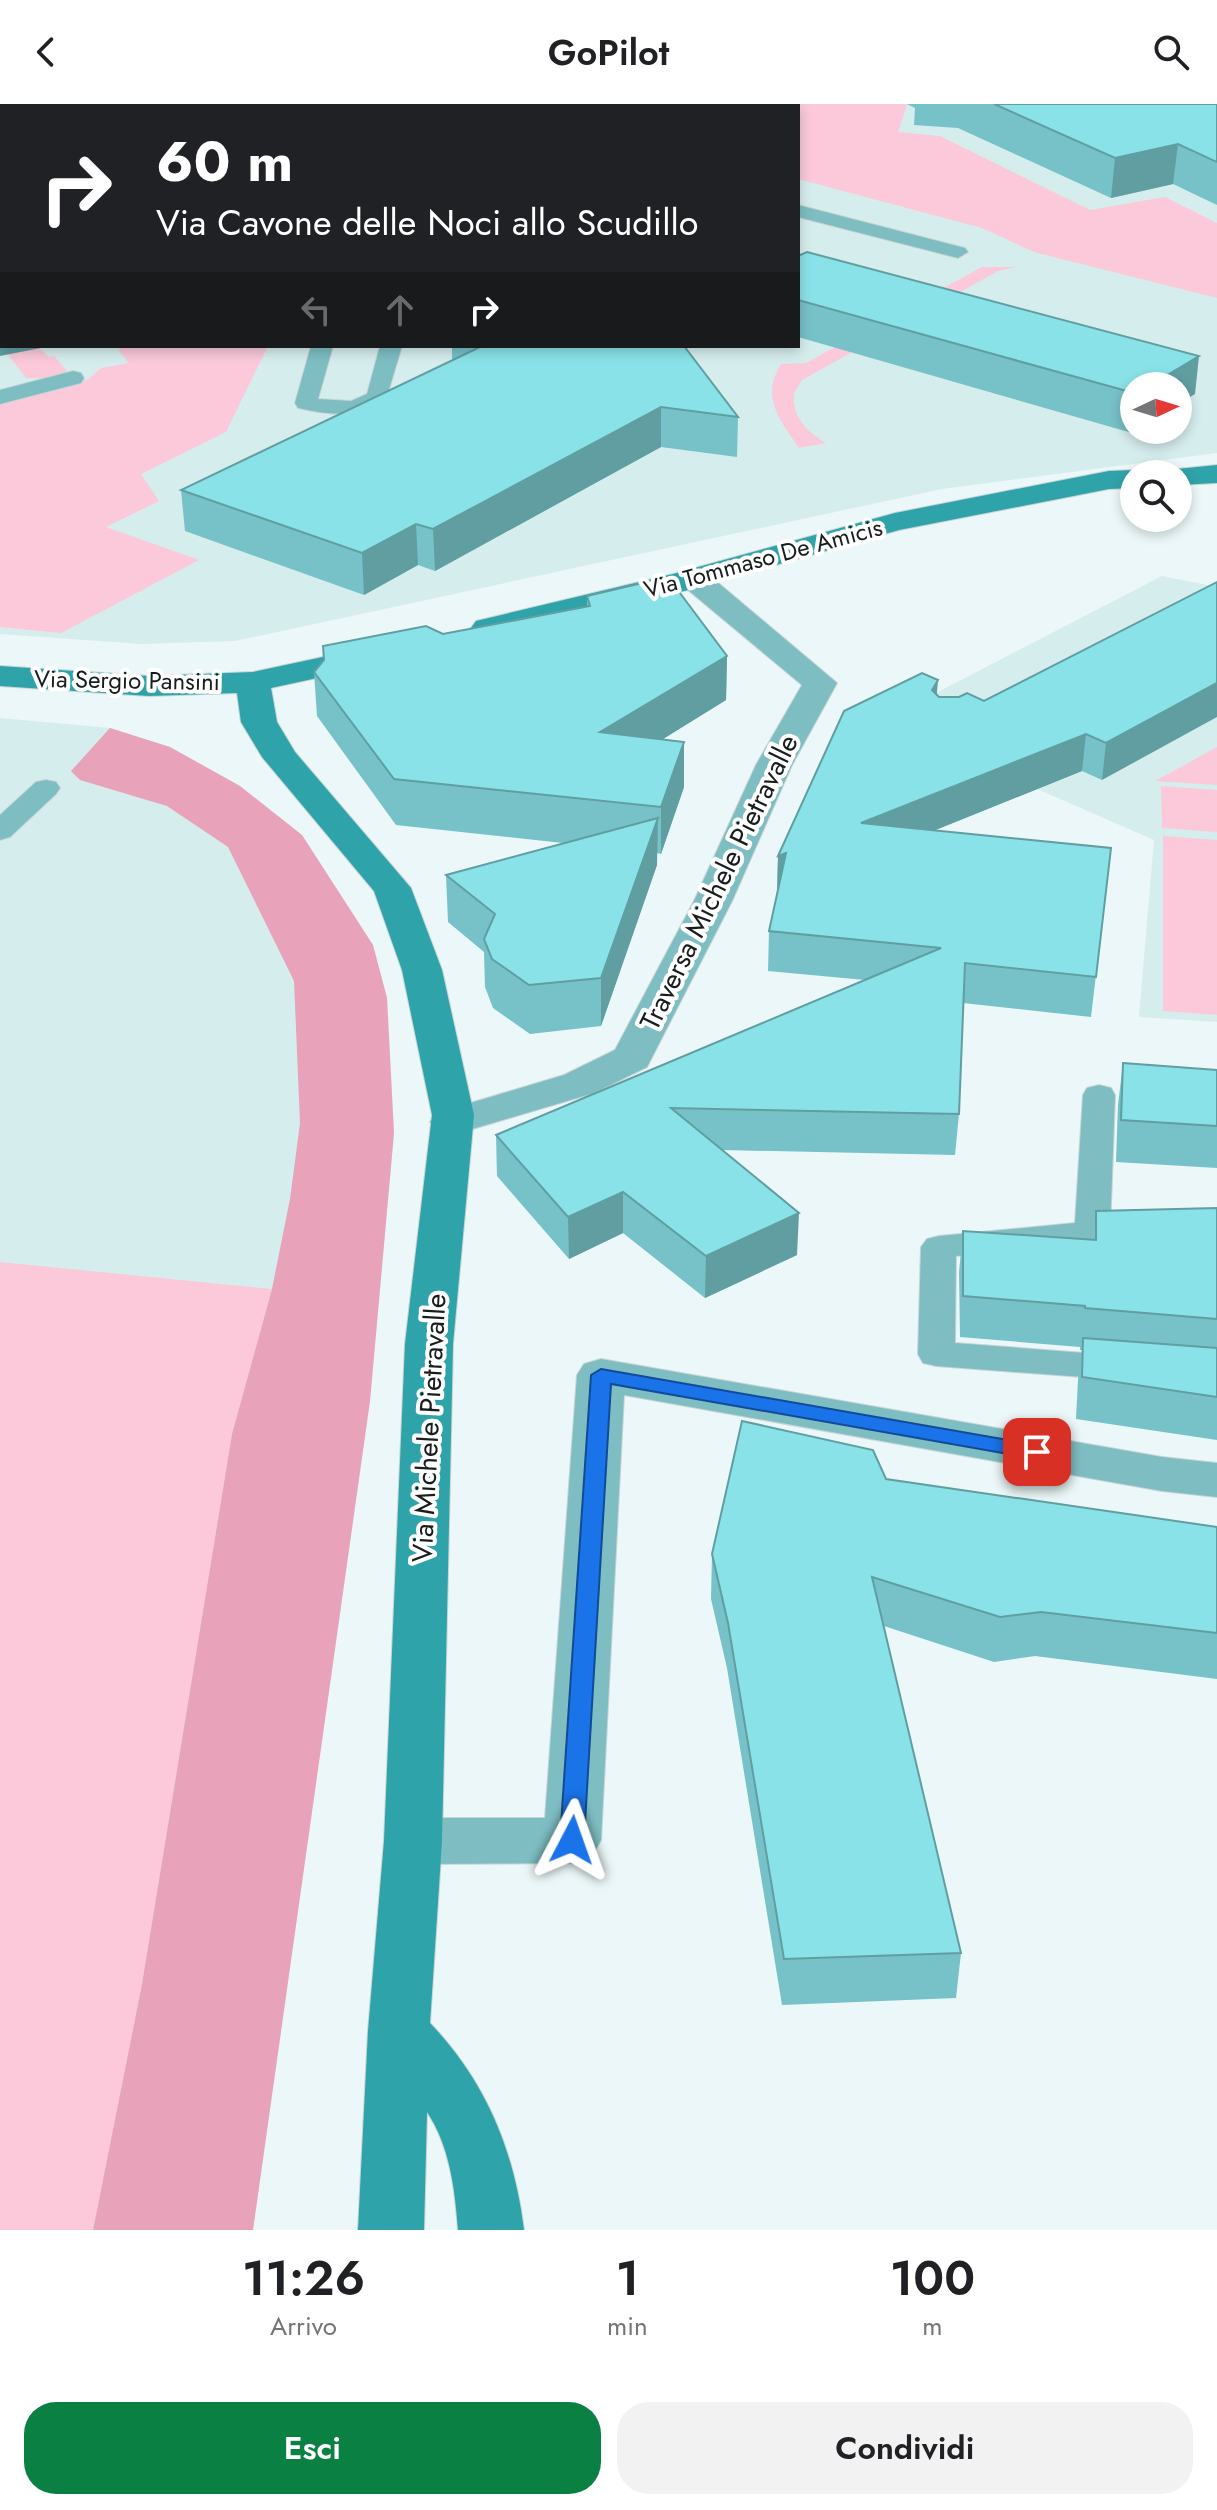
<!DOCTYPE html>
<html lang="it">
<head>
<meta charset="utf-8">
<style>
	body { margin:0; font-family:Jost,sans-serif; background:#f2f2f2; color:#202124; height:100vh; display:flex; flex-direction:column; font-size:30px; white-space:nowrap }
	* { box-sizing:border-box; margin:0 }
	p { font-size:26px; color:#757577 }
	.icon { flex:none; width:44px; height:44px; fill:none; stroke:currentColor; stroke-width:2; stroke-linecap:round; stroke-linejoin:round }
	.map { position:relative; height:2126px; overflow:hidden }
	.panel { display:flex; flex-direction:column; background:#fff; flex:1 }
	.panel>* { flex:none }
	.hud { position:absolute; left:0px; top:0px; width:800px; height:244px; box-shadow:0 4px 12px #0003; background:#202124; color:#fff; overflow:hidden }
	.needle { width:52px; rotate:86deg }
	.buttons { position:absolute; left:1120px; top:268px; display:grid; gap:16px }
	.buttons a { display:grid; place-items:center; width:72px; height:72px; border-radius:50%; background:#fff; box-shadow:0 4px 12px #0003; font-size:40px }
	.pin { position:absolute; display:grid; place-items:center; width:68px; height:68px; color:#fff; margin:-34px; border-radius:16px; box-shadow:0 4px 12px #0006 }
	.me { position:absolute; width:88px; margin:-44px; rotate:4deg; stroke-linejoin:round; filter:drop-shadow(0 0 6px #0008) }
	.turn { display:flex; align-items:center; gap:28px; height:168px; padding:0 24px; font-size:36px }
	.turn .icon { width:104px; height:104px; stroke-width:2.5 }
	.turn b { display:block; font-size:56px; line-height:68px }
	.lanes { display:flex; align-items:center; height:76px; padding:0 24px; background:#0003; justify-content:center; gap:40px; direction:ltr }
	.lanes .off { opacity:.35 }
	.eta { display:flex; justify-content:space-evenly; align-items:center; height:136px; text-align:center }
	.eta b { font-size:48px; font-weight:600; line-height:56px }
	.button { display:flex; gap:16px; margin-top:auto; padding:16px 24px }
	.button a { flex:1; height:92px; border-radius:32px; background:#0b8043; color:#fff; font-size:32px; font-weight:600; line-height:92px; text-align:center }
	.button a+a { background:#f2f2f2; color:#202124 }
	header { display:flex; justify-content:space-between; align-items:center; height:104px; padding:0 24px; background:#fff; font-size:36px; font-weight:600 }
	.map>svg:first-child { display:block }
</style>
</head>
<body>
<header><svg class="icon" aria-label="back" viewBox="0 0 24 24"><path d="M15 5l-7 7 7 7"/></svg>GoPilot<svg class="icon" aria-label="search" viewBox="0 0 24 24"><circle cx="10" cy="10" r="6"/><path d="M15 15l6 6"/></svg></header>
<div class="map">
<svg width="1217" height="2126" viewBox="0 0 1217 2126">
	<rect width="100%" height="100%" fill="#ebf7f8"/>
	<path fill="#d6edee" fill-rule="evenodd" d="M0,0H1217V349L942,385L235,537L141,540L0,530ZM2,2H798V242H2ZM1134,282H1178V326H1134Z
		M1162,472L1217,483V918L1139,913L1154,736L882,617Z
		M0,614L110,624L170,643L240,682L302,731L373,841L387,894L394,1029L370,1297L253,2126H0Z"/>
	<path fill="#fbc9d9" d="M462,0H907L898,28L940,32L1090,106L1165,93L1217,119V194L1034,148L982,124L798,75V2H460Z
		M982,163H1017L998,167L802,276L794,289C792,313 806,327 826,339L799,344C780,316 760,293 781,260L806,259Z
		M37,242L49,253L54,252L67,267L53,274H26L6,248Z
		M121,242H268L226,328L141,370L159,397L106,423L199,456L61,529L0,523V296L87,276L101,264L129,259L119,247Z
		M1217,643V681L1155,677Z
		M1161,682L1217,686V728L1162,724Z
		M1163,732L1217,736V911L1163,907Z
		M0,1158L272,1185L232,1330L142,1880L93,2126H0Z"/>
	<path fill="#e8a3ba" d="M110,624L170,643L240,682L302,731L373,841L387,894L394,1029L370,1297L253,2126H93L142,1880L232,1330L272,1185L290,1095L300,1019L294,877L228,743L167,702L80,676L71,667Z"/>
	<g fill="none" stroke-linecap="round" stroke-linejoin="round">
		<defs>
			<path id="service" d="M798,101L965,144L968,148L958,154L798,113Z
				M311,242H333L318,295L351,297L367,290L380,242H402L385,299C356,314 329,311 298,304L295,299Z
				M73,267L81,269L84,274L81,279L0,300V286Z
				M46,676L56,678L60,684L56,690L10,733L0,736V711L36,678Z
				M1099,981L1111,984L1115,991L1110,1128L1104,1136L1092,1139L956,1152L955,1239L1217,1259V1283L936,1262L923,1259L918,1250L921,1143L927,1135L939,1132L1075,1119L1083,991L1087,984Z"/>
			<path id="minor" d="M693,464L704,467L837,579L792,661L732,797L647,963L594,989L452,1031L437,1027L430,1018L437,1009L564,971L615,946L694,797L756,661L802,581L682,481L677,474L682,467Z
				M601,1255L1162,1353L1217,1359V1393L1162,1387L624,1291L601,1736L592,1752L572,1759L413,1760L393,1753L384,1737L393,1721L413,1714H545L577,1271L584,1260Z"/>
			<path id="secondary" d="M1217,361V379L1178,381V370H1164L1167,366Z
				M1134,366L1146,370H1134V384L1109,385L899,426L692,485L488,534L476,531L471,524L476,517L673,470L895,409L1109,367Z
				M374,542L386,545L391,552L386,559L271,584L277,618L295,648L411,784L442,866L474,1011L453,1240L442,1737L430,1919C486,1978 514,2046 524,2126H458C455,2086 450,2042 427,2008L424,2126H358L368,1927L384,1737L405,1240L432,1011L402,866L374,787L262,653L241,618L237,589L149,592L0,582V562L149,572L253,568Z"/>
		</defs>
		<use href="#service" stroke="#c9d4d5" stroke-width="2"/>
		<use href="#minor" stroke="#c9d4d5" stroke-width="2"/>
		<use href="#secondary" stroke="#c9d4d5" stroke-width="2"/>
		<use href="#service" fill="#7ebec3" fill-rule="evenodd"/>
		<use href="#minor" fill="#7ebec3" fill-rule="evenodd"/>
		<use href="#secondary" fill="#2fa3aa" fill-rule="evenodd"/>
	</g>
	<path fill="#76c2c8" d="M907,0H1217V101L1173,80L1111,94L958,24L914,21L915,4Z
		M798,152L1195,290L1134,282V326L1132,329L798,233Z
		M452,242H684L738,313L737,353L661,343L435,467L418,461L364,491L185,427L181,386L454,255H452Z
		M1217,478L1102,676L1082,667L935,726L1111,744L1091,913L963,899L959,1010L955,1051L722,1046L797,1151L705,1194L623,1129L569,1155L497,1072L496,1031L865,876L768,867L769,827L777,790L778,752L936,591L939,593L984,597Z
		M587,492L727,552L726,596L663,635L684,638V683L661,750L657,749V761L601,922L530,930L493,904L485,883L484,848L448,818L446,771L563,739L396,721L317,612L314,568L443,530L587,502Z
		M1123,959L1217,966V1064L1116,1058L1118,1001Z
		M1217,1104V1336L1076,1315L1078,1276L1082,1246H1080V1243L960,1233L959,1168L963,1127L1092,1136L1096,1107Z
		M886,1375L1217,1423V1575L1035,1552L994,1558L884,1522L961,1849L956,1894L782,1901L727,1564L711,1495L712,1450Z"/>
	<path fill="#609ea2" d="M256,0H400V2H244Z
		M1178,40L1173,80L1111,94L1115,54Z
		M0,205H2V242H51L0,252Z
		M1199,252L1195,290L1178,300V282H1149Z
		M661,303V343L435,467L433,425Z
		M1134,310V326H1136L1132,329Z
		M416,420L418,461L364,491L362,449Z
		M727,552L726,596L600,674V628Z
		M938,576L935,612L932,586Z
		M1217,579V613L1102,676L1106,639Z
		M1086,630L1082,667L859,757L861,719Z
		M684,638V683L661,750V703Z
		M658,714L657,761L601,922V874Z
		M786,749L784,787L777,790L778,752Z
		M623,1088V1129L569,1155L568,1113Z
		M799,1109L797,1151L705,1194L706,1152Z"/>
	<path fill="#89e2e8" stroke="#609ea2" stroke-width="2" d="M0,0H256L244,2H2V205H0Z
		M994,0H1217V58L1178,40L1115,54Z
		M807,148L1199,252L1149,282H1134V289L798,196V152Z
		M482,242H684L738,313L661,303L433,425L416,420L362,449L181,386Z
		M668,473L727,552L600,628L684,638L661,703L394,675L314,568L324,556L323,542L426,522L443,530L590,502L587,492Z
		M1217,478V579L1106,639L1086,630L861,719L1111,744L1096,873L965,859L959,1010L671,1004L799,1109L706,1152L623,1088L568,1113L496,1031L941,844L769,827L786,749L778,752L844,607L922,569L938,576L932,586L939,593H959L967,589L984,597Z
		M658,714L601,874L529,881L492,855L484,835L495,810L446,771Z
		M1123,959L1217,966V1022L1121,1016Z
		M1217,1104V1215L1085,1204V1202L963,1192V1127L1096,1136V1107Z
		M1083,1234L1217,1244V1293L1082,1273Z
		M742,1317L873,1346L886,1375L1217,1423V1529L1041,1508L1000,1513L872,1473L961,1849L784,1855L728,1519L712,1450Z"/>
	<path fill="#1a73e8" stroke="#114b97" stroke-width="2" d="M601,1265L1037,1341L1048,1348L1037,1355L611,1280L584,1736L580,1743L572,1746L564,1743L560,1736L591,1271Z"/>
	<g text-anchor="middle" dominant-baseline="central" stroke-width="8" stroke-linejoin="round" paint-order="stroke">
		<g font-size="24" fill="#171c1c" stroke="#fff">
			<text transform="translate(763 454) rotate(-15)">Via Tommaso De Amicis</text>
			<text transform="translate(127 576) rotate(1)">Via Sergio Pansini</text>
		</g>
		<g font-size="28" fill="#171c1c" stroke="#fff">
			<text transform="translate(719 778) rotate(-64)">Traversa Michele Pietravalle</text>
			<text transform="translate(429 1324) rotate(-87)">Via Michele Pietravalle</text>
		</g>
	</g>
</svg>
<div class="buttons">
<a><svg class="needle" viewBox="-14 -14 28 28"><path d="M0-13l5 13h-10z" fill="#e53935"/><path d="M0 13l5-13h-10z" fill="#757577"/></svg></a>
<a><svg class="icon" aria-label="search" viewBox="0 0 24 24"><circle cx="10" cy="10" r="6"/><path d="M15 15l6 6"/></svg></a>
</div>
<div class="pin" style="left:1037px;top:1348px;background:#d93025"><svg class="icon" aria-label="arrive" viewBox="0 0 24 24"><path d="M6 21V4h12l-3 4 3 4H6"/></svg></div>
<svg class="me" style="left:572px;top:1736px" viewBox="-20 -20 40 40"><path d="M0-17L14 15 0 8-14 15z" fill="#1a73e8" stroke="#fff" stroke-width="4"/></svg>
<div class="hud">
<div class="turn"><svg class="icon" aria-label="right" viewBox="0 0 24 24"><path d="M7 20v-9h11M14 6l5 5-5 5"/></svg><div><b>60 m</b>Via Cavone delle Noci allo Scudillo</div></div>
<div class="lanes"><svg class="icon off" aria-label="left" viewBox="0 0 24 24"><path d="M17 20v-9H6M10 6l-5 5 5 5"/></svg><svg class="icon off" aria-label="ahead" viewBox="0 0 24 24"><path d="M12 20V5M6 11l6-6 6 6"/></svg><svg class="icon" aria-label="right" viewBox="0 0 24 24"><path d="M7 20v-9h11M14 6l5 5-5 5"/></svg></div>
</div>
</div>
<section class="panel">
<div class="eta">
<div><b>11:26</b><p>Arrivo</p></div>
<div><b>1</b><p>min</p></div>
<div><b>100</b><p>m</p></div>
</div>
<div class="button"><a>Esci</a><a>Condividi</a></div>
</section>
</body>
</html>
